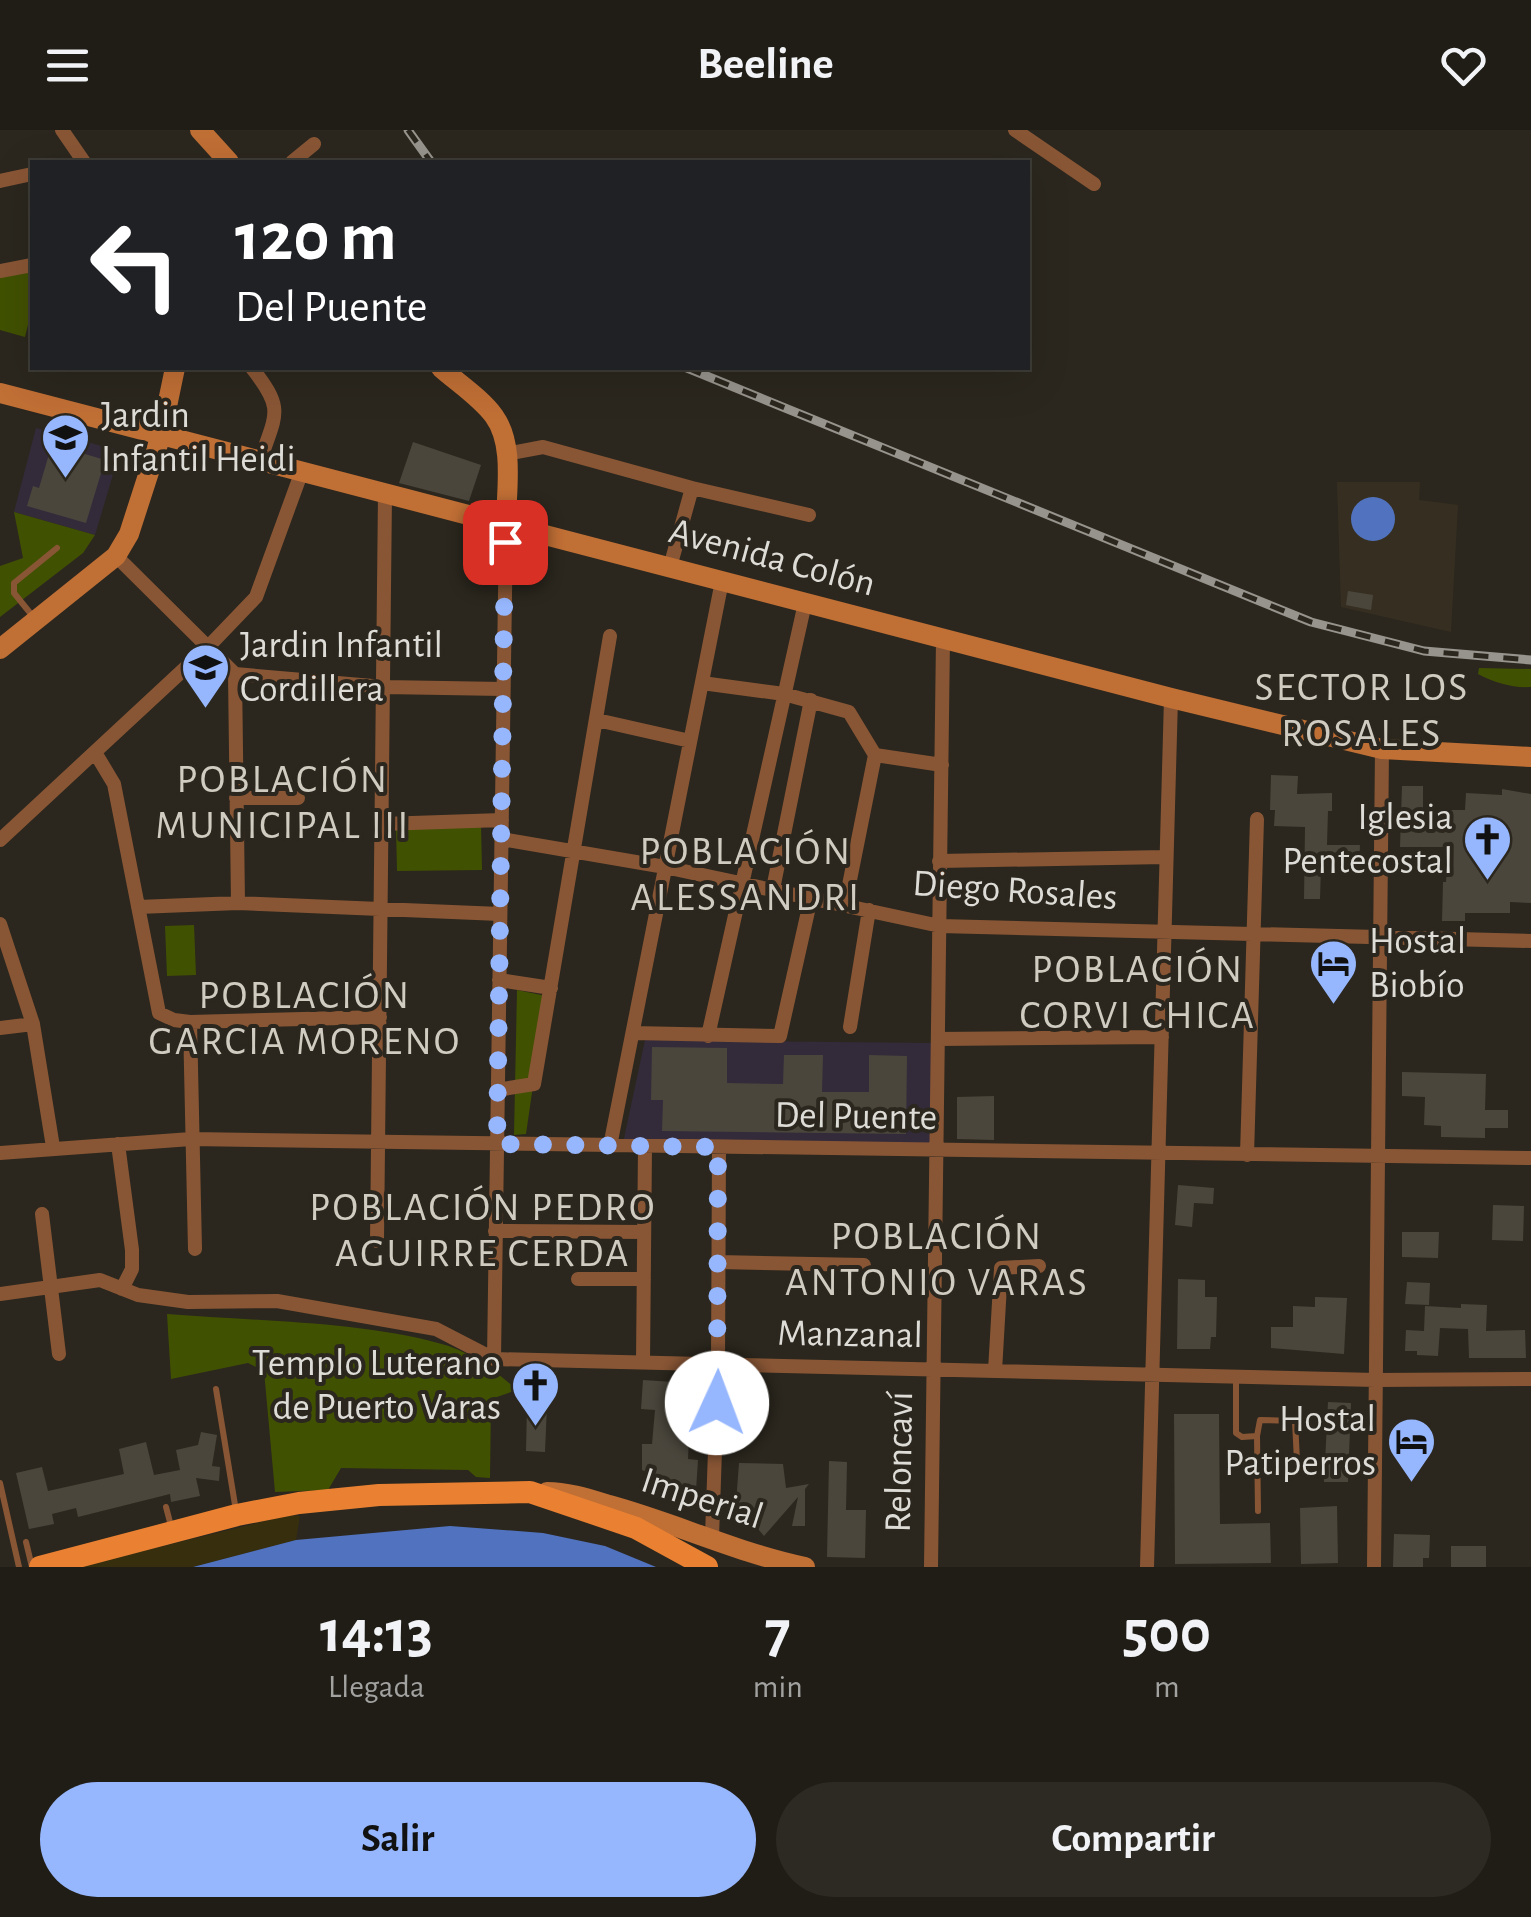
<!DOCTYPE html>
<html lang="es">
<head>
<meta charset="utf-8">
<style>
	body { margin:0; font-family:"Alegreya Sans",sans-serif; background:#2d2a23; color:#f1f3f6; height:100vh; display:flex; flex-direction:column; font-size:38px; white-space:nowrap }
	* { box-sizing:border-box; margin:0 }
	p { font-size:32px; color:#a2a2a1 }
	.icon { flex:none; width:55px; height:55px; fill:none; stroke:currentColor; stroke-width:2; stroke-linecap:round; stroke-linejoin:round }
	.map { position:relative; height:1437px; overflow:hidden }
	.panel { display:flex; flex-direction:column; background:#201d16; flex:1 }
	.panel>* { flex:none }
	.hud { position:absolute; left:30px; top:30px; width:1000px; height:210px; border-radius:0px; box-shadow:0 10px 40px #0002,0 0 0 2px #3d3b35; background:#202124; color:#fff; overflow:hidden }
	.pin { position:absolute; display:grid; place-items:center; width:85px; height:85px; color:#fff; margin:-42px; border-radius:20px; box-shadow:0 5px 15px #0006 }
	.me { position:absolute; width:110px; margin:-55px; rotate:2deg; stroke-linejoin:round; filter:drop-shadow(0 0 8px #0008) }
	.turn { display:flex; align-items:center; gap:35px; height:210px; padding:0 40px; font-size:45px }
	.turn .icon { width:130px; height:130px; stroke-width:2.5 }
	.turn b { display:block; font-size:70px; line-height:85px }
	.eta { display:flex; justify-content:space-evenly; align-items:center; height:170px; text-align:center }
	.eta b { font-size:60px; font-weight:700; line-height:70px }
	.button { display:flex; gap:20px; margin-top:auto; padding:20px 40px }
	.button a { flex:1; height:115px; border-radius:60px; background:#96b6fd; color:#111; font-size:40px; font-weight:700; line-height:115px; text-align:center }
	.button a+a { background:#2d2a23; color:#f1f3f6 }
	header { display:flex; justify-content:space-between; align-items:center; height:130px; padding:0 40px; background:#201d16; font-size:45px; font-weight:700 }
	.map>svg:first-child { display:block }
</style>
</head>
<body>
<header><svg class="icon" aria-label="menu" viewBox="0 0 24 24"><path d="M4 6h16M4 12h16M4 18h16"/></svg>Beeline<svg class="icon" aria-label="heart" viewBox="0 0 24 24"><path d="M12 20l-8-8c-3-5 5-10 8-4 3-6 11-1 8 4z"/></svg></header>
<div class="map">
<svg width="1531" height="1437" viewBox="0 0 1531 1437">
	<rect width="100%" height="100%" fill="#2b271e"/>
	<path fill="#362f21" d="M1337,352H1420L1419,370L1458,375L1451,502L1341,477Z"/>
	<path fill="#342b3a" d="M36,298L120,321L95,405L14,382Z
		M645,910L931,913V1020L623,1013Z"/>
	<path fill="#415102" d="M32,141V178L25,207L0,200V147Z
		M14,382L95,405L83,423L0,487V436L23,428Z
		M1479,538L1531,539V557C1512,558 1495,553 1478,544Z
		M481,695L482,740L397,741L396,697Z
		M194,795L196,845L167,846L165,796Z
		M517,860L546,866L526,1004L514,1005Z
		M167,1184C251,1191 358,1191 438,1213C468,1220 495,1240 517,1260L491,1269L490,1348L476,1347L468,1340L341,1338L328,1360L275,1362L264,1241L248,1233L171,1249Z"/>
	<path fill="#372e0e" d="M290,1385L300,1386L296,1410L193,1437H78Z"/>
	<path fill="#5173bf" d="M1351 389a22 22 0 1 1 44 0a22 22 0 1 1-44 0Z
		M450,1396L543,1403L605,1416L656,1437H193L296,1410Z"/>
	<path fill="#4a463c" d="M413,312L481,335L469,371L399,353Z
		M52,314L105,330L86,393L27,376L33,356L39,358Z
		M1348,461L1373,465L1371,480L1346,475Z
		M1271,645L1298,646L1297,664L1332,663V681H1328L1327,715H1360L1359,737H1321L1320,769H1304L1305,697L1274,696L1275,680H1270Z
		M1402,656H1423V680H1465L1466,663L1502,665V659L1531,664V773L1510,772V783H1465V791H1442L1443,752H1446L1449,717H1400Z
		M652,917L727,918V953L783,954L784,925H823L822,962H869V925L907,926L906,1004L662,1001L663,970H651Z
		M1402,942L1486,944L1485,980H1508V998H1485V1008L1441,1007V996L1424,995L1425,967L1402,966Z
		M994,966V1010L957,1009V967Z
		M1178,1055L1214,1058L1213,1074L1194,1073L1192,1097L1175,1095Z
		M1493,1075L1524,1076L1523,1111L1492,1110Z
		M1402,1102H1439L1438,1128L1402,1127Z
		M1178,1149L1205,1150V1167H1217L1216,1207H1211L1210,1219H1177Z
		M1407,1152L1430,1153L1429,1175L1405,1174Z
		M1315,1167L1347,1168L1344,1224L1271,1218V1197H1293V1176L1315,1177Z
		M1461,1174L1487,1175L1486,1201L1525,1200L1526,1228H1469L1468,1199L1440,1198L1438,1226L1417,1225V1221H1405L1406,1200L1424,1201L1425,1176L1461,1178Z
		M643,1250L703,1254L700,1289L690,1288L688,1329L698,1330L696,1360L683,1359L642,1340V1314H652L655,1280L641,1279Z
		M1328,1272L1351,1273L1348,1352H1324Z
		M527,1276H547L545,1322L526,1321Z
		M1174,1284H1219L1220,1394L1270,1393L1271,1433L1175,1434Z
		M201,1302L217,1305L212,1336L220,1337L219,1351L196,1348L200,1366L171,1372L170,1364L78,1387L76,1378L52,1384L54,1394L29,1399L16,1343L42,1337L48,1361L124,1344L119,1319L146,1312L154,1345L180,1340L176,1320L198,1315Z
		M829,1331L847,1332L846,1380H866L865,1428L827,1427Z
		M739,1333L783,1334L786,1358L809,1354L805,1359V1396H792L798,1367L764,1406L736,1373Z
		M1337,1376L1338,1433L1301,1434L1300,1378Z
		M1394,1404L1430,1405L1429,1428H1423V1437H1393Z
		M1451,1416H1486V1437H1451Z"/>
	<g fill="none" stroke-linecap="round" stroke-linejoin="round">
		<path stroke="#895635" stroke-width="6" d="M35,489L14,463V453L57,418
			M1236,1248V1303L1242,1307L1257,1306
			M216,1259L236,1381
			M0,1353L19,1437
			M166,1377L171,1396
			M1258,1381L1257,1306L1260,1290L1295,1291L1297,1331
			M26,1412L32,1437"/>
		<path stroke="#895635" stroke-width="14" d="M62,0L84,32
			M1015,0L1094,54
			M292,32L314,14
			M0,51L32,44
			M0,141L32,135
			M252,238C285,280 276,283 260,331
			M506,324L543,317L692,358L809,385
			M116,426L235,544L238,773
			M670,437L692,358
			M235,544L384,557L503,559
			M702,553L784,564L849,582L875,625L942,635
			M597,590L690,611
			M96,624L114,654L159,883L174,890L190,892L195,1119
			M236,668H298
			M382,694L502,690
			M501,709L665,737L940,796L1531,811
			M0,710L209,516L256,467L302,341
			M939,731L1165,727
			M773,759L811,570
			M845,775L875,625
			M138,777L238,773L500,784
			M0,794L33,894L53,1017
			M499,850L551,858
			M190,892L380,887
			M850,897L869,780
			M0,898L33,894
			M633,903L780,906L811,768
			M708,906L805,473
			M938,909L1162,907
			M497,960L534,954L610,506
			M118,1014L132,1120V1139L122,1159
			M610,1016L722,451
			M0,1023L191,1009L1531,1028
			M1247,1025L1257,689
			M42,1084L59,1224
			M495,1101L644,1102
			M377,1111L385,364
			M718,1132L864,1135
			M578,1149H644
			M0,1164L100,1150L138,1165L188,1172L277,1171L436,1199L494,1229L1376,1250L1531,1249
			M494,1229L506,395
			M643,1232L645,1016
			M995,1241L1001,1138L1039,1136
			M712,1407L718,1234L719,1017
			M931,1437L943,509
			M1147,1437L1171,568
			M1374,1437L1382,619"/>
		<path stroke="#c06f35" stroke-width="20" d="M200,0L229,32
			M441,238C458,253 481,268 494,286C515,315 506,361 506,395
			M0,263L1171,568L1382,619L1531,627
			M0,519L116,426L129,404L161,305L175,238
			M547,1362C568,1362 589,1369 609,1375C675,1393 738,1423 805,1437"/>
		<path stroke="#ea8132" stroke-width="22" d="M40,1437L237,1385L299,1373L379,1365L530,1362L636,1398L707,1437"/>
		<defs>
			<path id="rail" d="M408,0L431,32
				M687,238L1311,492L1424,521L1531,530"/>
		</defs>
		<use href="#rail" stroke="#97948d" stroke-width="9"/>
		<use href="#rail" stroke="#2b271e" stroke-width="5" stroke-dasharray="15" stroke-linecap="butt"/>
	</g>
	<g fill="none" stroke-linecap="round" stroke-linejoin="round">
		<path stroke="#96b6fd" stroke-width="18" stroke-dasharray="0 32.4" d="M505,412L497,1014L718,1017L717,1273"/>
	</g>
	<defs>
		<symbol id="school-pin" viewBox="-11 -11 22 30"><path d="M0 17L-7.5 6A9.5 9.5 0 1 1 7.5 6Z" fill="#96b6fd" stroke="#2b271e"/><path d="M0-5L7-2L0 1L-7-2ZM-4 1L0 2.5L4 1V4Q0 6-4 4Z" fill="#111"/></symbol>
		<symbol id="church-pin" viewBox="-11 -11 22 30"><path d="M0 17L-7.5 6A9.5 9.5 0 1 1 7.5 6Z" fill="#96b6fd" stroke="#2b271e"/><path d="M-1.2-6h2.4v3.5h3.3v2.4h-3.3V6h-2.4V-.1h-3.3v-2.4h3.3Z" fill="#111"/></symbol>
		<symbol id="hotel-pin" viewBox="-11 -11 22 30"><path d="M0 17L-7.5 6A9.5 9.5 0 1 1 7.5 6Z" fill="#96b6fd" stroke="#2b271e"/><path d="M-6-4.5h1.5V1H6V5H4.5V3h-9V5H-6ZM-4 0a1.8 1.8 0 1 1 3.6 0ZM.5 0V-2.5h3Q6-2.5 6 0Z" fill="#111"/></symbol>
	</defs>
	<g fill-rule="evenodd">
		<use href="#school-pin" x="38" y="280" width="55" height="75"/>
		<use href="#school-pin" x="178" y="510" width="55" height="75"/>
		<use href="#church-pin" x="1460" y="682" width="55" height="75"/>
		<use href="#hotel-pin" x="1306" y="806" width="55" height="75"/>
		<use href="#church-pin" x="508" y="1228" width="55" height="75"/>
		<use href="#hotel-pin" x="1384" y="1284" width="55" height="75"/>
	</g>
	<g text-anchor="middle" dominant-baseline="central" stroke-width="8" stroke-linejoin="round" paint-order="stroke">
		<g font-size="38" fill="#dedcd6" stroke="#2b271e" text-anchor="start">
			<text x="101" y="286">Jardin<tspan x="101" dy="44">Infantil Heidi</tspan></text>
			<text x="240" y="516">Jardin Infantil<tspan x="240" dy="44">Cordillera</tspan></text>
			<text x="1453" y="688" text-anchor="end">Iglesia<tspan x="1453" dy="44">Pentecostal</tspan></text>
			<text x="1369" y="812">Hostal<tspan x="1369" dy="44">Biobío</tspan></text>
			<text x="501" y="1234" text-anchor="end">Templo Luterano<tspan x="501" dy="44">de Puerto Varas</tspan></text>
			<text x="1376" y="1290" text-anchor="end">Hostal<tspan x="1376" dy="44">Patiperros</tspan></text>
		</g>
		<g font-size="38" fill="#dedcd6" stroke="#2b271e">
			<text transform="translate(772 428) rotate(15)">Avenida Colón</text>
			<text transform="translate(1015 761) rotate(4)">Diego Rosales</text>
			<text transform="translate(856 987) rotate(1)">Del Puente</text>
			<text transform="translate(850 1205) rotate(1)">Manzanal</text>
			<text transform="translate(900 1332) rotate(-89)">Reloncaví</text>
			<text transform="translate(702 1369) rotate(18)">Imperial</text>
		</g>
		<g font-size="40" letter-spacing="2.5" fill="#d1ccc1" stroke="#2b271e">
			<text x="1362" y="558">SECTOR LOS<tspan x="1362" dy="46">ROSALES</tspan></text>
			<text x="283" y="650">POBLACIÓN<tspan x="283" dy="46">MUNICIPAL III</tspan></text>
			<text x="746" y="722">POBLACIÓN<tspan x="746" dy="46">ALESSANDRI</tspan></text>
			<text x="1138" y="840">POBLACIÓN<tspan x="1138" dy="46">CORVI CHICA</tspan></text>
			<text x="305" y="866">POBLACIÓN<tspan x="305" dy="46">GARCIA MORENO</tspan></text>
			<text x="483" y="1078">POBLACIÓN PEDRO<tspan x="483" dy="46">AGUIRRE CERDA</tspan></text>
			<text x="937" y="1107">POBLACIÓN<tspan x="937" dy="46">ANTONIO VARAS</tspan></text>
		</g>
	</g>
</svg>
<div class="pin" style="left:505px;top:412px;background:#d93025"><svg class="icon" aria-label="arrive" viewBox="0 0 24 24"><path d="M6 21V4h12l-3 4 3 4H6"/></svg></div>
<svg class="me" style="left:717px;top:1273px" viewBox="-20 -20 40 40"><circle r="19" fill="#fff"/><path d="M0-13L10 11 0 6-10 11z" fill="#96b6fd"/></svg>
<div class="hud">
<div class="turn"><svg class="icon" aria-label="left" viewBox="0 0 24 24"><path d="M17 20v-9H6M10 6l-5 5 5 5"/></svg><div><b>120 m</b>Del Puente</div></div>
</div>
</div>
<section class="panel">
<div class="eta">
<div><b>14:13</b><p>Llegada</p></div>
<div><b>7</b><p>min</p></div>
<div><b>500</b><p>m</p></div>
</div>
<div class="button"><a>Salir</a><a>Compartir</a></div>
</section>
</body>
</html>
